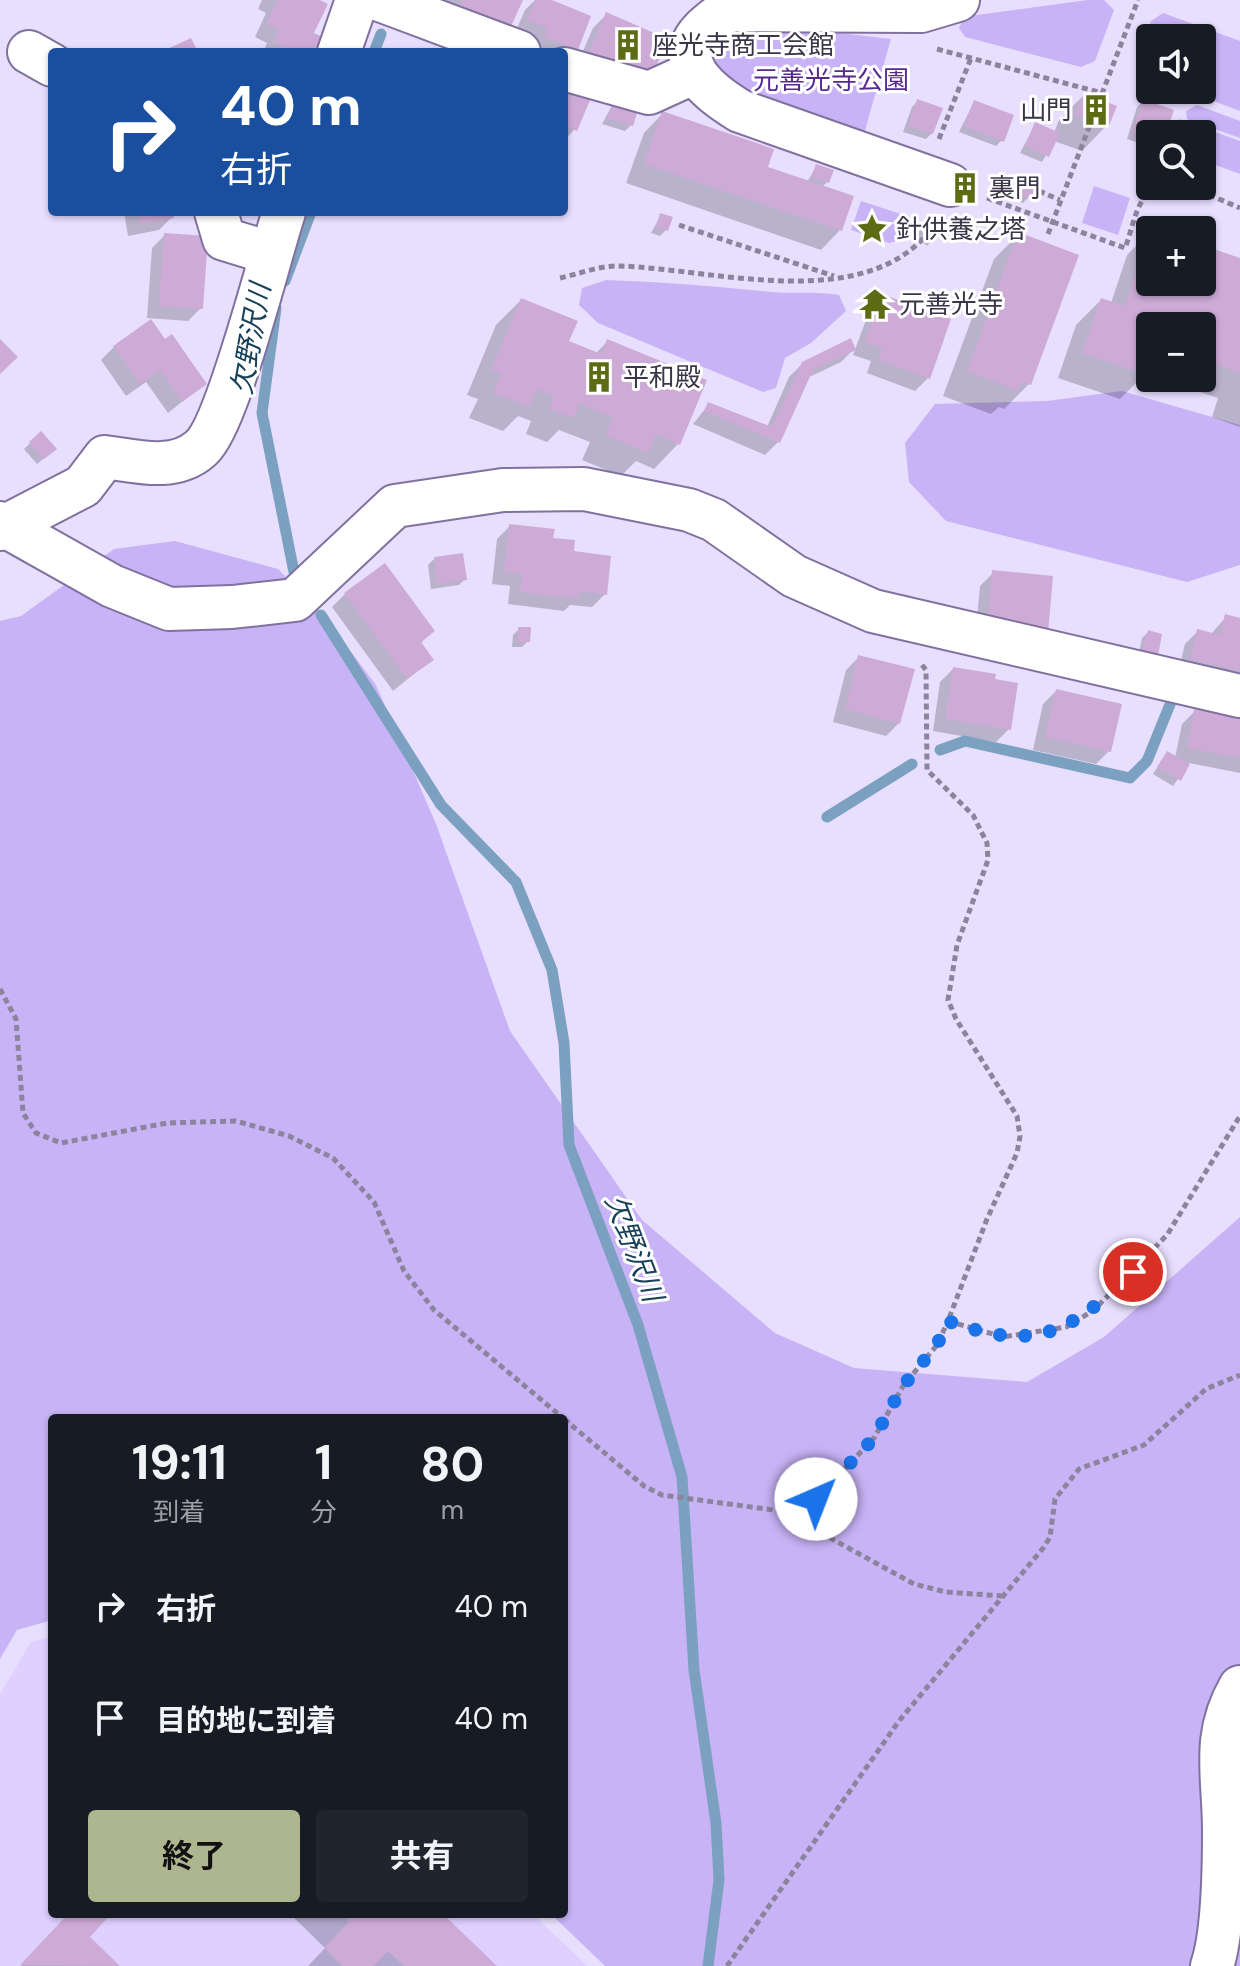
<!DOCTYPE html>
<html lang="ja">
<head>
<meta charset="utf-8">
<style>
	body { margin:0; font-family:"DM Sans","Noto Sans JP",sans-serif; background:#20242c; color:#f1f3f6; height:100vh; display:flex; flex-direction:column; font-size:30px; white-space:nowrap }
	* { box-sizing:border-box; margin:0 }
	p { font-size:26px; color:#9ea1a6 }
	.icon { flex:none; width:44px; height:44px; fill:none; stroke:currentColor; stroke-width:2; stroke-linecap:round; stroke-linejoin:round }
	.map { position:relative; flex:1; overflow:hidden }
	.details { position:absolute; left:48px; top:1414px; width:520px; height:504px; display:flex; flex-direction:column; background:#171b24; border-radius:8px; box-shadow:0 2px 6px #0004 }
	.details>* { flex:none }
	.hud { position:absolute; left:48px; top:48px; width:520px; height:168px; border-radius:8px; box-shadow:0 2px 6px #0004; background:#1a4fa0; color:#fff; overflow:hidden }
	.fabs { position:absolute; left:1136px; top:24px; display:grid; gap:16px }
	.fabs a { display:grid; place-items:center; width:80px; height:80px; border-radius:8px; background:#171b24; box-shadow:0 2px 6px #0004; font-size:40px }
	.pin { position:absolute; display:grid; place-items:center; width:68px; height:68px; color:#fff; margin:-34px; border:4px solid #fff; border-radius:50%; box-shadow:0 2px 8px #0007 }
	.me { position:absolute; width:88px; margin:-44px; rotate:44deg; stroke-linejoin:round; filter:drop-shadow(0 0 6px #0008) }
	.turn { display:flex; align-items:center; gap:28px; height:168px; padding:0 40px; font-size:36px }
	.turn .icon { width:104px; height:104px; stroke-width:2.5 }
	.turn b { display:block; font-size:56px; line-height:68px }
	.eta { display:flex; justify-content:space-evenly; align-items:center; height:136px; text-align:center }
	.eta b { font-size:48px; font-weight:700; line-height:56px }
	.primary-button { display:flex; gap:16px; margin-top:auto; padding:16px 40px }
	.primary-button a { flex:1; height:92px; border-radius:8px; background:#aeb690; color:#111; font-size:32px; font-weight:700; line-height:92px; text-align:center }
	.primary-button a+a { background:#20242c; color:#f1f3f6 }
	ul { padding:0; list-style:none }
	li { display:flex; align-items:center; gap:24px; height:112px; padding:0 40px }
	li div { flex:1 }
	li b { display:block; font-size:30px }
	li em { font-style:normal }
	.map>svg:first-child { display:block }
</style>
</head>
<body>
<div class="map">
<svg width="1240" height="1966" viewBox="0 0 1240 1966">
	<rect width="100%" height="100%" fill="#e8dffe"/>
	<path fill="#ded1ff" d="M52,1636V1914H533L587,1966H0V1694L31,1642Z"/>
	<path fill="#c8b3f6" d="M1088,0H1104L1114,10L1095,61L1081,67L965,37L959,28L963,19L977,15Z
		M1163,13L1240,41V111L1184,90H1202V38H1150V74L1139,58L1151,21Z
		M736,21L891,39L862,141L723,90L703,71L712,31Z
		M1197,105L1240,121V138L1187,119L1186,111Z
		M1179,119L1240,141V174L1202,160V134H1174Z
		M1094,186L1130,198L1118,235L1082,223Z
		M861,201L907,216L908,227L901,240L889,243L851,230Z
		M606,280C661,282 716,286 771,292C794,294 816,291 839,295L846,311L811,343L785,358L776,388L763,392L598,323L579,305L582,288Z
		M1122,391L1240,425V565L1187,582L946,521L909,482L905,443L935,404L1047,401Z
		M175,541L278,569L327,620L376,685L436,824L510,1031L642,1220L775,1333L854,1368L1027,1382L1104,1337L1240,1217V1966H605L551,1914H564V1418H52V1620L17,1630L0,1659V621L21,616L114,549Z"/>
	<path fill="#0003" d="M262,0H315L312,34L321,52H263L267,43L255,37L266,13L258,9Z
		M418,0H521L447,24L455,4L445,14Z
		M535,0H546L588,17L576,49L564,61V52H538L515,33L525,10Z
		M606,15L649,77L577,65L593,28Z
		M564,92L575,129L564,141Z
		M1084,95L1106,126L1082,151L1054,141L1042,162L1020,153L1035,125L1054,133L1059,120Z
		M918,101L932,133L926,139L903,132L912,107Z
		M1143,101L1164,134H1150V147L1127,139L1137,107Z
		M974,102L1002,140L996,146L959,132Z
		M613,104L631,125L625,131L602,124Z
		M663,113L765,168L807,182L817,166L827,182L822,187L840,230L821,250L626,183L644,133Z
		M963,175L974,180L959,207L948,203Z
		M1019,177L1029,197L1023,203L1007,197Z
		M124,212H171L172,217L159,230L128,236Z
		M661,215L666,230L660,236L651,233Z
		M925,226L936,236L927,246L915,235Z
		M1150,232V282H1202V247L1240,260V427L1212,417L1218,398L1158,378H1202V326H1150V375L1145,374L1120,399L1058,378L1076,325L1101,300L1111,303L1127,255Z
		M1019,234L1029,384L1004,409L999,407L991,414L943,396L994,259Z
		M165,235L201,308L188,321L147,318L152,248Z
		M883,296L928,378L915,391L867,373L871,361L853,355L870,309Z
		M521,300L567,342L595,354L608,341L678,444L654,469L636,461L621,476L582,460L590,442L559,430L547,442L526,434L531,421L518,416L503,431L469,418L478,399L467,395L496,325Z
		M165,341L204,384L168,413L146,382L126,396L101,360L114,347Z
		M854,349L841,362L807,378L778,442L765,455L693,424L709,404L767,427L789,377L803,363Z
		M30,443L48,455L37,464L24,449Z
		M510,526L551,540L572,553L605,594L592,607L570,605L564,611L508,604L510,586L492,584L497,539Z
		M434,559L465,579L459,585L431,589L428,565Z
		M993,573L1051,578L975,640L980,586Z
		M345,594L432,631L420,644L431,660L393,691L332,607Z
		M1226,617L1240,620V686L1178,672L1185,644L1198,631L1211,634Z
		M519,629L528,641L522,647H512L513,635Z
		M1148,632L1160,635L1138,658L1142,638Z
		M859,657L899,723L886,736L833,722L846,670Z
		M953,669L1009,729L996,742L933,731L940,682Z
		M1056,691L1109,751L1096,764L1033,750L1043,704Z
		M1195,711L1240,720V773L1189,763L1173,786L1153,774L1167,753L1175,758L1182,724Z
		M69,1914H109L81,1943L90,1940L118,1966H21Z
		M290,1914H440L494,1966H308L325,1948Z"/>
	<g fill="none" stroke-linecap="round" stroke-linejoin="round">
		<path stroke="#7ca0c0" stroke-width="11" d="M374,52L381,34
			M285,281L311,212
			M276,308L262,413L294,572
			M321,615L441,805L516,882L552,970L564,1043L569,1145L638,1325L682,1477L694,1670L716,1823L719,1880L708,1966
			M940,750L965,741L1130,778L1147,761L1173,697
			M827,817L912,764"/>
	</g>
	<path fill="#cdabd6" d="M278,0H320L328,4L314,33L329,40L323,52H279L282,46L273,42L279,30L266,24Z
		M463,0H523L508,33L458,11Z
		M535,0H552L591,16L578,50L544,37L547,28L527,20Z
		M606,12L668,39L651,78L589,52Z
		M191,38L198,52H161Z
		M564,89L590,100L577,131L564,125Z
		M1084,93L1117,106L1108,128L1075,115Z
		M917,99L943,108L933,134L908,126Z
		M1143,99L1174,110L1166,134H1150V139L1132,133Z
		M974,100L1014,115L1004,142L964,126Z
		M613,102L638,110L633,126L607,118Z
		M662,111L774,149L768,167L854,196L842,231L644,164Z
		M1035,122L1060,133L1049,157L1025,146Z
		M816,164L834,170L829,183L811,177Z
		M1019,174L1038,182L1031,198L1012,191Z
		M138,212H173L174,218L140,224Z
		M660,213L673,217L668,231L656,227Z
		M1018,232L1079,255L1031,385L1022,382L1018,391L967,371Z
		M164,233L208,236L203,309L159,306Z
		M1149,233L1150,282H1202V245L1240,258V373L1202,360V326H1150L1147,375L1082,353L1101,298L1125,306Z
		M882,294L951,319L930,379L878,360L883,349L865,342Z
		M521,298L578,321L569,341L601,354L607,339L707,380L680,445L656,434L648,453L606,435L613,417L580,404L574,418L549,409L554,396L537,389L529,407L493,393L501,374L491,370Z
		M151,319L165,339L172,334L207,384L182,402L160,370L140,384L113,346Z
		M851,338L856,350L813,370L780,443L704,411L708,402L772,427L802,362Z
		M0,339L18,357L0,374Z
		M41,431L57,449L44,459L29,442Z
		M509,524L555,529L553,538L575,540L574,551L611,556L607,595L579,592V599L520,592L522,574L504,572Z
		M463,553L467,580L437,584L434,557Z
		M385,563L435,631L421,642L434,660L407,679L344,593Z
		M992,570L1053,576L1048,633L987,627Z
		M1225,614L1240,618V671L1190,659L1197,629L1220,635Z
		M518,627H531L530,642H518Z
		M1148,630L1162,634L1158,656L1142,652Z
		M858,655L915,669L900,724L845,709Z
		M953,667L996,674L995,679L1018,683L1011,730L945,719Z
		M1056,689L1122,704L1111,752L1045,737Z
		M1194,709L1240,718V758L1187,748Z
		M1167,751L1190,764L1181,781L1157,767Z
		M68,1914H111L90,1937L120,1966L20,1965Z
		M341,1914H443L497,1966H404L388,1951L373,1966H343L324,1948L349,1922Z"/>
	<g fill="none" stroke-linecap="round" stroke-linejoin="round">
		<defs>
			<path id="minor" d="M380,0L519,52
				M29,52L52,65
				M339,52L357,0
				M564,69L649,93L693,73
				M950,185L740,111C712,94 669,63 703,29C714,19 720,13 735,10L921,11L958,0
				M216,212L224,239L270,253
				M0,523L112,586L169,609L232,607L295,600L395,506L503,490L584,489L689,510L714,520L794,576L873,611L1240,696
				M0,529L83,486L105,457C136,461 174,472 200,449C228,426 269,257 284,212
				M1212,1966C1223,1934 1224,1866 1224,1831C1224,1776 1211,1737 1240,1687"/>
		</defs>
		<use href="#minor" stroke="#80719f" stroke-width="46"/>
		<path stroke="#8c849d" stroke-width="5" stroke-dasharray="6 4" stroke-linecap="butt" d="M937,49L1102,93
			M939,139L971,58
			M1039,191L1060,200
			M987,198L1125,248C1131,233 1134,214 1142,201C1162,169 1215,198 1240,208
			M679,225L834,276
			M1048,234L1138,0
			M560,278C579,274 601,265 620,266C716,269 874,318 937,221
			M922,665L926,670L927,770L973,815L987,843L988,860L957,945L948,1000L956,1019L1017,1116L1020,1136L1017,1153L987,1219L948,1321L1003,1337L1066,1327L1094,1310L1167,1235L1240,1116
			M0,989L16,1019L23,1113L36,1133L61,1143L167,1123L236,1121L289,1136L333,1158L374,1202L404,1271L434,1310L563,1418
			M564,1419L644,1486L662,1495L781,1511L914,1584L946,1592L1002,1596
			M816,1499L874,1438L903,1386L937,1345L948,1321
			M727,1966L899,1721L1044,1547L1050,1537L1055,1499L1079,1469L1144,1445L1206,1389L1240,1375"/>
		<use href="#minor" stroke="#fff" stroke-width="42"/>
	</g>
	<g fill="none" stroke-linecap="round" stroke-linejoin="round">
		<path stroke="#1a73e8" stroke-width="14" stroke-dasharray="0 25.2" d="M816,1499L874,1438L903,1386L937,1345L948,1321C1034,1353 1070,1333 1133,1272"/>
	</g>
	<defs>
		<symbol id="building-bare" viewBox="-9 -9 18 18"><path d="M-4-6H4V6H1V3H-1V6H-4ZM-2.5-4.3h1.7v1.8h-1.7ZM.8-4.3h1.7v1.8H.8ZM-2.5-1h1.7V.8h-1.7ZM.8-1h1.7V.8H.8Z" fill="#5c6b14" stroke="#fff" stroke-width="2.5" paint-order="stroke"/></symbol>
		<symbol id="sight-bare" viewBox="-9 -9 18 18"><path d="M0-6L1.8-2.2L6-1.7L2.9 1.2L3.7 5.4L0 3.3L-3.7 5.4L-2.9 1.2L-6-1.7L-1.8-2.2Z" fill="#5c6b14" stroke="#fff" stroke-width="2.5" paint-order="stroke"/></symbol>
		<symbol id="temple-bare" viewBox="-9 -9 18 18"><path d="M0-6L5-2H3V0L6.5 2.5H4V6H1.5V3h-3V6H-4V2.5H-6.5L-3 0V-2H-5Z" fill="#5c6b14" stroke="#fff" stroke-width="2.5" paint-order="stroke"/></symbol>
	</defs>
	<g fill-rule="evenodd">
		<use href="#building-bare" x="606" y="23" width="44" height="44"/>
		<use href="#building-bare" x="1074" y="88" width="44" height="44"/>
		<use href="#building-bare" x="943" y="166" width="44" height="44"/>
		<use href="#sight-bare" x="850" y="207" width="44" height="44"/>
		<use href="#temple-bare" x="853" y="282" width="44" height="44"/>
		<use href="#building-bare" x="577" y="355" width="44" height="44"/>
	</g>
	<g text-anchor="middle" dominant-baseline="central" stroke-width="6" stroke-linejoin="round" paint-order="stroke">
		<g font-size="26" fill="#3b3548" stroke="#fff" text-anchor="start">
			<text x="652" y="45">座光寺商工会館</text>
			<text x="1072" y="110" text-anchor="end">山門</text>
			<text x="989" y="188">裏門</text>
			<text x="896" y="229">針供養之塔</text>
			<text x="899" y="304">元善光寺</text>
			<text x="623" y="377">平和殿</text>
		</g>
		<g font-size="26" fill="#56298f" stroke="#fff">
			<text x="831" y="80">元善光寺公園</text>
		</g>
		<g font-size="28" font-style="italic" fill="#174059" stroke="#fff">
			<text transform="translate(251 339) rotate(-80)">欠野沢川</text>
			<text transform="translate(634 1248) rotate(69)">欠野沢川</text>
		</g>
	</g>
</svg>
<div class="fabs">
<a><svg class="icon" aria-label="sound" viewBox="0 0 24 24"><path d="M4 9h4l5-4v14l-5-4H4zM17 9q2 3 0 6"/></svg></a>
<a><svg class="icon" aria-label="search" viewBox="0 0 24 24"><circle cx="10" cy="10" r="6"/><path d="M15 15l6 6"/></svg></a>
<a>+</a>
<a>−</a>
</div>
<div class="pin" style="left:1133px;top:1272px;background:#d93025"><svg class="icon" aria-label="arrive" viewBox="0 0 24 24"><path d="M6 21V4h12l-3 4 3 4H6"/></svg></div>
<svg class="me" style="left:816px;top:1499px" viewBox="-20 -20 40 40"><circle r="19" fill="#fff"/><path d="M0-13L10 11 0 6-10 11z" fill="#1a73e8"/></svg>
<div class="hud">
<div class="turn"><svg class="icon" aria-label="right" viewBox="0 0 24 24"><path d="M7 20v-9h11M14 6l5 5-5 5"/></svg><div><b>40 m</b>右折</div></div>
</div>
<section class="details">
<div class="eta">
<div><b>19:11</b><p>到着</p></div>
<div><b>1</b><p>分</p></div>
<div><b>80</b><p>m</p></div>
</div>
<ul>
<li><svg class="icon" aria-label="right" viewBox="0 0 24 24"><path d="M7 20v-9h11M14 6l5 5-5 5"/></svg><div><b>右折</b></div><em>40 m</em></li>
<li><svg class="icon" aria-label="arrive" viewBox="0 0 24 24"><path d="M6 21V4h12l-3 4 3 4H6"/></svg><div><b>目的地に到着</b></div><em>40 m</em></li>
</ul>
<div class="primary-button"><a>終了</a><a>共有</a></div>
</section>
</div>
</body>
</html>
